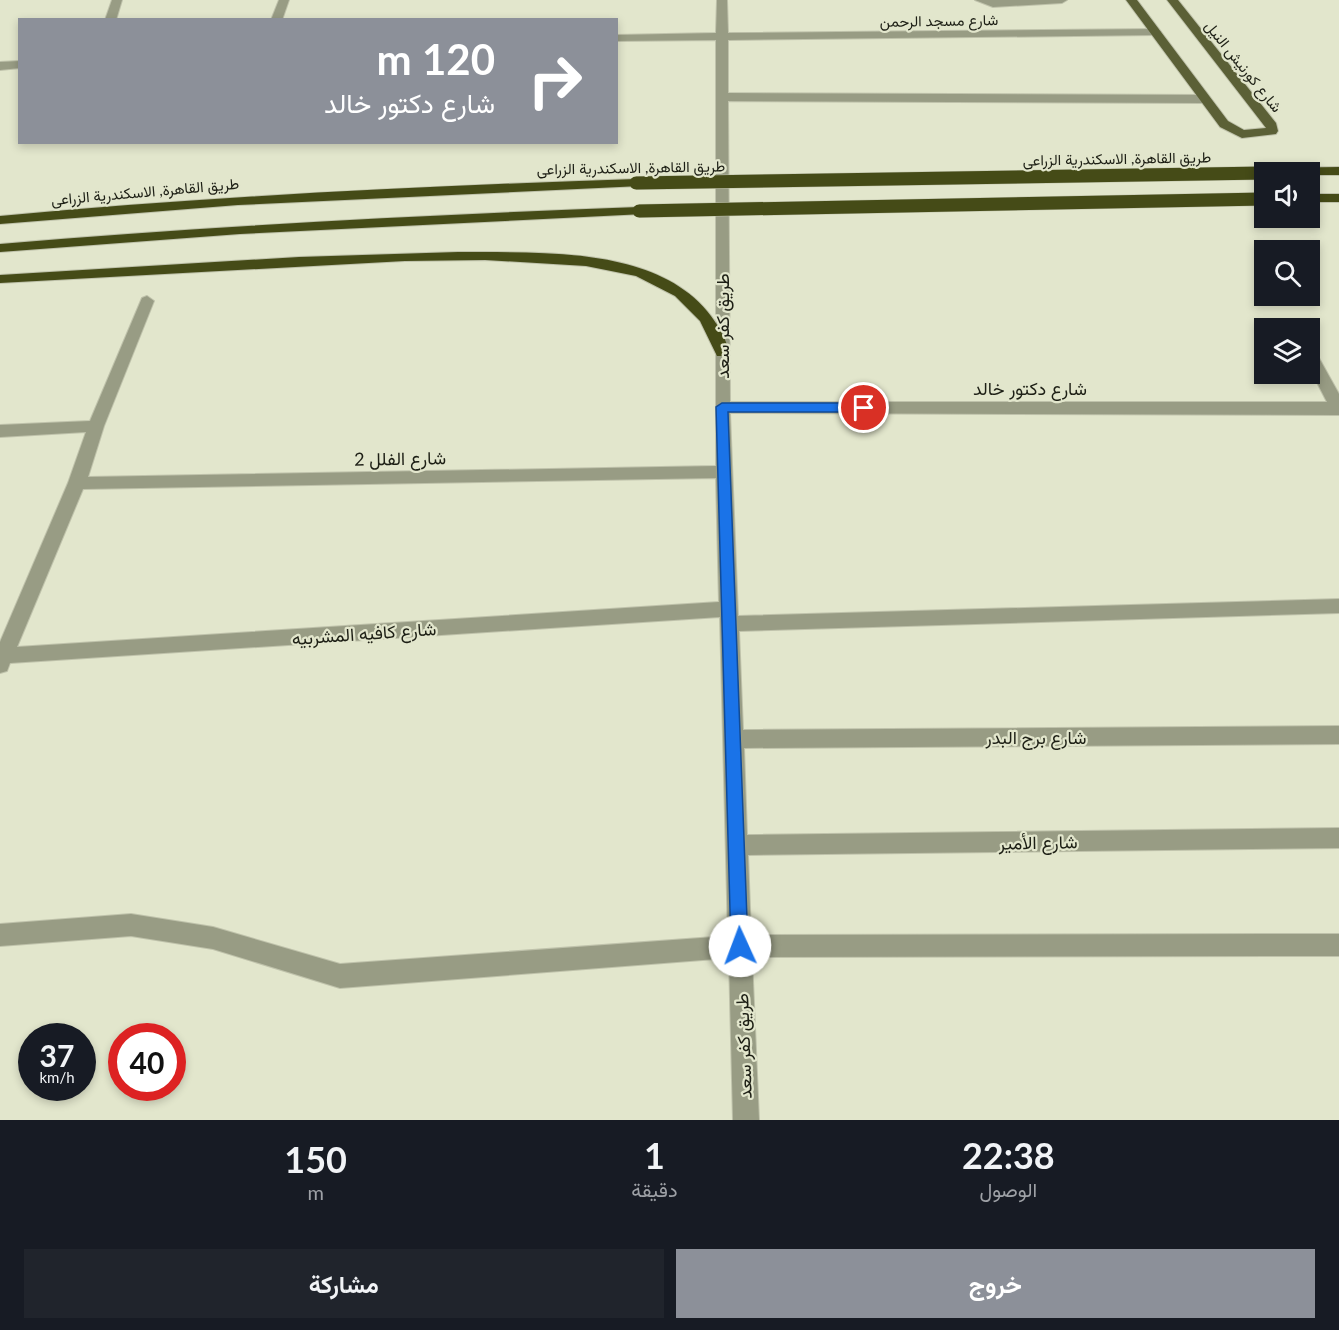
<!DOCTYPE html>
<html lang="ar">
<head>
<meta charset="utf-8">
<style>
	body { margin:0; font-family:Lato,Vazirmatn,sans-serif; background:#20242c; color:#f1f3f6; direction:rtl; height:100vh; display:flex; flex-direction:column; font-size:22px; white-space:nowrap }
	* { box-sizing:border-box; margin:0 }
	p { font-size:20px; color:#9ea1a6 }
	.icon { flex:none; width:33px; height:33px; fill:none; stroke:currentColor; stroke-width:2; stroke-linecap:round; stroke-linejoin:round }
	.map { position:relative; height:1120px; overflow:hidden; direction:ltr }
	.details { display:flex; flex-direction:column; background:#171b24; flex:1 }
	.details>* { flex:none }
	.hud { position:absolute; left:18px; top:18px; width:600px; height:126px; border-radius:0px; box-shadow:0 3px 9px #0003; direction:rtl; background:#8c9099; color:#fff; overflow:hidden }
	.buttons { position:absolute; left:1254px; top:162px; display:grid; gap:12px }
	.buttons a { display:grid; place-items:center; width:66px; height:66px; border-radius:0px; background:#171b24; box-shadow:0 3px 9px #0003; font-size:30px }
	.speed { position:absolute; left:18px; top:1023px; display:flex; gap:12px; font-size:30px; font-weight:700; text-align:center }
	.speed>* { display:grid; place-content:center; width:78px; height:78px; border-radius:50%; background:#171b24; box-shadow:0 3px 9px #0003; line-height:1 }
	.speed small { font-size:15px; font-weight:400 }
	.speed .limit { border:9px solid #d22; background:#fff; color:#111 }
	.pin { position:absolute; display:grid; place-items:center; width:51px; height:51px; color:#fff; margin:-26px; border:3px solid #fff; border-radius:50%; box-shadow:0 2px 6px #0007 }
	.me { position:absolute; width:66px; margin:-33px; rotate:358deg; stroke-linejoin:round; filter:drop-shadow(0 0 4px #0008) }
	.turn { display:flex; align-items:center; gap:21px; height:126px; padding:0 24px; font-size:27px }
	.turn .icon { width:78px; height:78px; stroke-width:2.5 }
	.turn b { display:block; font-size:42px; line-height:51px }
	.eta { display:flex; justify-content:space-evenly; align-items:center; height:102px; text-align:center }
	.eta b { font-size:36px; font-weight:700; line-height:42px }
	.primary-button { display:flex; gap:12px; margin-top:auto; padding:12px 24px }
	.primary-button a { flex:1; height:69px; border-radius:0px; background:#8c9099; color:#fff; font-size:24px; font-weight:700; line-height:69px; text-align:center }
	.primary-button a+a { background:#20242c; color:#f1f3f6 }
	.map>svg:first-child { display:block }
</style>
</head>
<body>
<div class="map">
<svg width="1339" height="1120" viewBox="0 0 1339 1120">
	<rect width="100%" height="100%" fill="#e2e6cc"/>
	<g fill="none" stroke-linecap="round" stroke-linejoin="round">
		<defs>
			<path id="minor" d="M112,0H122L116,20H105Z
				M279,0H289L282,20H271Z
				M717,0H727L728,33L1155,29L1161,32L1155,35L728,40V93L1205,95L1211,99L1205,103L728,101L730,402H1327L1310,369V350L1315,351L1339,394V415L730,413L738,616L1339,599V613L739,631L743,730L1339,726V744L744,748L747,835L1339,828V848L748,855L751,935L1339,934V956L752,957L759,1120H733L729,958L340,988L213,949L131,936L0,946V924L131,914L213,927L340,964L728,936L720,617L10,663L7,671L0,673V642L68,483L86,432L0,437V425L90,421L142,298L147,296L154,301L104,426L88,477L716,466V40L616,41V35L716,33ZM716,478L719,602L17,647L83,489Z
				M975,0H1067L1062,3L993,7Z
				M20,61V68L0,70V62Z"/>
			<path id="major" d="M1126,0H1137L1228,121L1244,130L1266,128L1167,0H1178L1276,123L1278,131L1276,134L1242,138L1220,127Z"/>
			<path id="highway" d="M1339,167V175H1310V172H1264V175L1262,172L1269,168Z
				M636,179L641,180L643,183L641,186L238,205L0,224V216C212,196 424,186 636,179Z
				M1310,194H1339V202H1310Z
				M639,207L644,208L646,211L644,214L240,234L0,252V244C213,226 426,215 639,207Z
				M458,252C552,253 693,243 730,352L727,356H717L700,321L675,296L636,276L586,266L485,260L405,261L0,283V275L299,257Z"/>
		</defs>
		<use href="#minor" stroke="#bfc2ab" stroke-width="2"/>
		<use href="#major" stroke="#bfc2ab" stroke-width="2"/>
		<use href="#highway" stroke="#bfc2ab" stroke-width="2"/>
		<use href="#minor" fill="#989c84" fill-rule="evenodd"/>
		<use href="#major" fill="#5b6036" fill-rule="evenodd"/>
		<use href="#highway" fill="#454b17" fill-rule="evenodd"/>
		<defs>
			<path id="highway-bridge" d="M636,183L1264,173
				M639,211L1264,199"/>
		</defs>
		<use href="#highway-bridge" stroke="#bfc2ab" stroke-width="14" stroke-linecap="butt"/>
		<use href="#highway-bridge" stroke="#454b17" stroke-width="13"/>
	</g>
	<path fill="#1a73e8" stroke="#114b97" stroke-width="1.5" d="M722,403H864L870,408L864,412H728L748,946L746,952L740,955L734,952L731,946L716,407Z"/>
	<g text-anchor="middle" dominant-baseline="central" stroke-width="4.5" stroke-linejoin="round" paint-order="stroke">
		<g font-size="15" fill="#1d1f15" stroke="#e2e6cc">
			<text transform="translate(939 20) rotate(-1)">شارع مسجد الرحمن</text>
			<text transform="translate(1244 66) rotate(51)">شارع كورنيش النيل</text>
			<text transform="translate(1117 158) rotate(-1)">طريق القاهرة, الاسكندرية الزراعى</text>
			<text transform="translate(631 167) rotate(-1)">طريق القاهرة, الاسكندرية الزراعى</text>
			<text transform="translate(145 191) rotate(-5)">طريق القاهرة, الاسكندرية الزراعى</text>
		</g>
		<g font-size="18" fill="#1d1f15" stroke="#e2e6cc">
			<text transform="translate(722 326) rotate(-90)">طريق كفر سعد</text>
			<text x="1030" y="388">شارع دكتور خالد</text>
			<text transform="translate(400 458) rotate(-1)">شارع الفلل 2</text>
			<text transform="translate(364 633) rotate(-4)">شارع كافيه المشربيه</text>
			<text x="1036" y="737">شارع برج البدر</text>
			<text transform="translate(1038 842) rotate(-1)">شارع الأمير</text>
			<text transform="translate(743 1046) rotate(-92)">طريق كفر سعد</text>
		</g>
	</g>
</svg>
<div class="buttons">
<a><svg class="icon" aria-label="sound" viewBox="0 0 24 24"><path d="M4 9h4l5-4v14l-5-4H4zM17 9q2 3 0 6"/></svg></a>
<a><svg class="icon" aria-label="search" viewBox="0 0 24 24"><circle cx="10" cy="10" r="6"/><path d="M15 15l6 6"/></svg></a>
<a><svg class="icon" aria-label="layers" viewBox="0 0 24 24"><path d="M12 4l9 5-9 5-9-5zM3 14l9 5 9-5"/></svg></a>
</div>
<div class="speed"><div>37<small>km/h</small></div><div class="limit">40</div></div>
<div class="pin" style="left:864px;top:408px;background:#d93025"><svg class="icon" aria-label="arrive" viewBox="0 0 24 24"><path d="M6 21V4h12l-3 4 3 4H6"/></svg></div>
<svg class="me" style="left:740px;top:946px" viewBox="-20 -20 40 40"><circle r="19" fill="#fff"/><path d="M0-13L10 11 0 6-10 11z" fill="#1a73e8"/></svg>
<div class="hud">
<div class="turn"><svg class="icon" aria-label="right" viewBox="0 0 24 24"><path d="M7 20v-9h11M14 6l5 5-5 5"/></svg><div><b>120 m</b>شارع دكتور خالد</div></div>
</div>
</div>
<section class="details">
<div class="eta">
<div><b>22:38</b><p>الوصول</p></div>
<div><b>1</b><p>دقيقة</p></div>
<div><b>150</b><p>m</p></div>
</div>
<div class="primary-button"><a>خروج</a><a>مشاركة</a></div>
</section>
</body>
</html>
